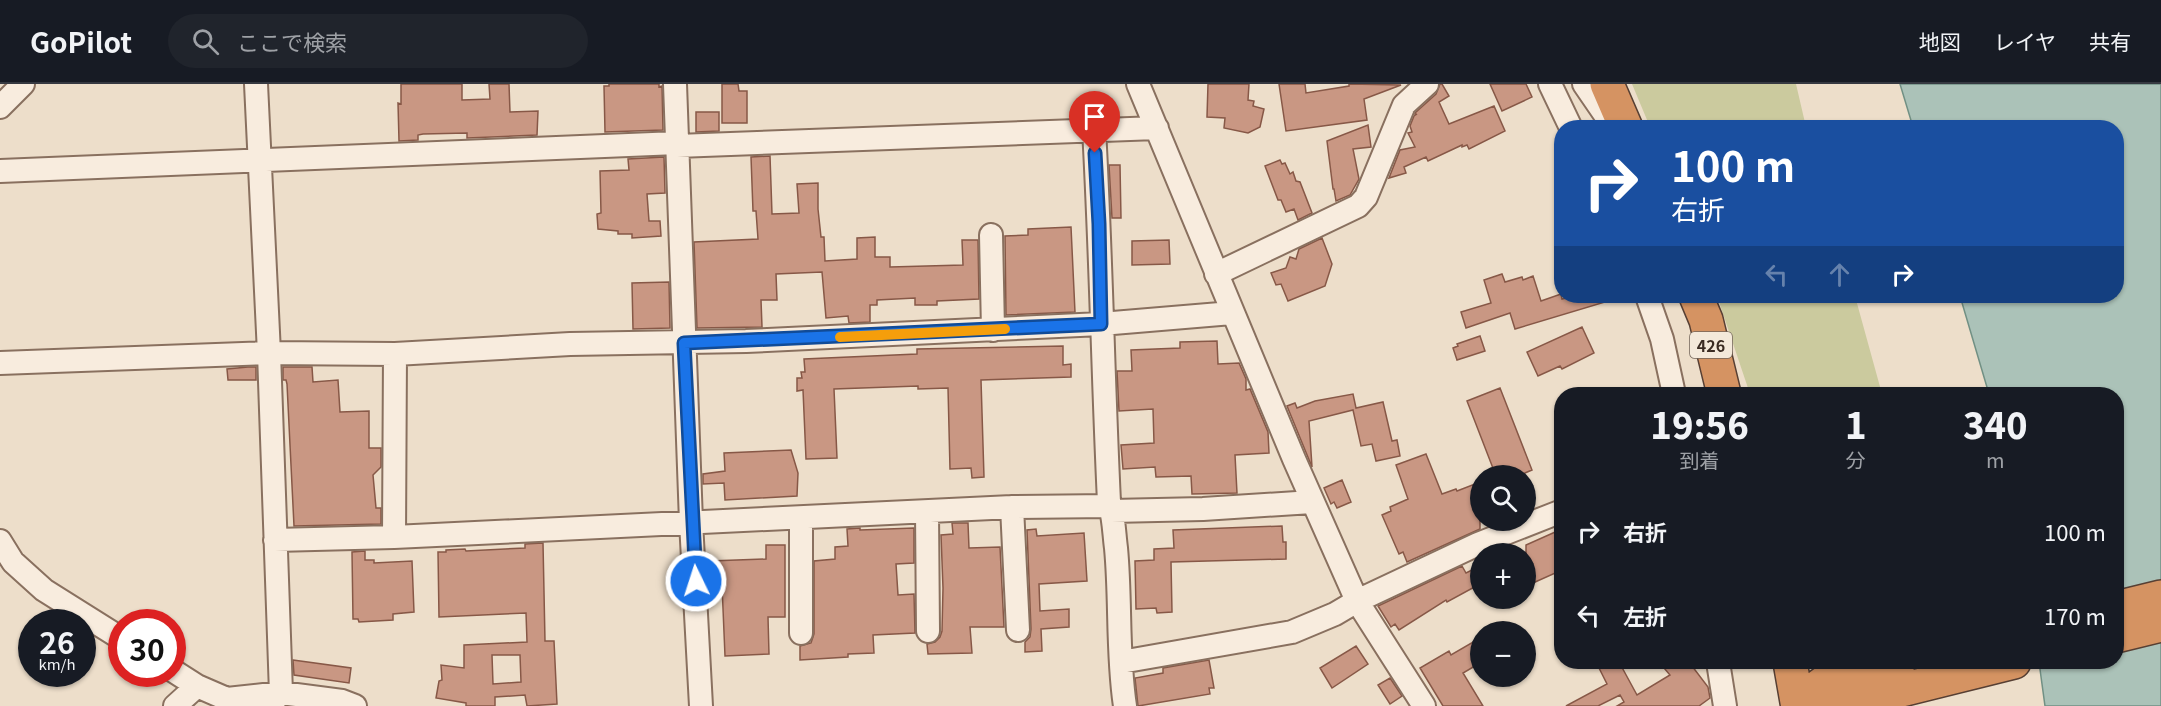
<!DOCTYPE html>
<html lang="ja">
<head>
<meta charset="utf-8">
<style>
	body { margin:0; font-family:Georgia,"Noto Sans JP",serif; background:#20242c; color:#f1f3f6; height:100vh; display:flex; flex-direction:column; font-size:22px; white-space:nowrap }
	* { box-sizing:border-box; margin:0 }
	p { font-size:20px; color:#9ea1a6 }
	.icon { flex:none; width:33px; height:33px; fill:none; stroke:currentColor; stroke-width:2; stroke-linecap:round; stroke-linejoin:round }
	.map { position:relative; flex:1; overflow:hidden }
	.drawer { position:absolute; left:1554px; top:303px; width:570px; height:282px; display:flex; flex-direction:column; background:#171b24; border-radius:24px; box-shadow:0 2px 4px #0004 }
	.drawer>* { flex:none }
	.guide { position:absolute; left:1554px; top:36px; width:570px; height:183px; border-radius:24px; box-shadow:0 2px 4px #0004; background:#1a4fa0; color:#fff; overflow:hidden }
	.fabs { position:absolute; left:1470px; top:381px; display:grid; gap:12px }
	.fabs a { display:grid; place-items:center; width:66px; height:66px; border-radius:50%; background:#171b24; box-shadow:0 2px 4px #0004; font-size:30px }
	.speed { position:absolute; left:18px; top:525px; display:flex; gap:12px; font-size:30px; font-weight:700; text-align:center }
	.speed>* { display:grid; place-content:center; width:78px; height:78px; border-radius:50%; background:#171b24; box-shadow:0 2px 4px #0004; line-height:1 }
	.speed small { font-size:15px; font-weight:400 }
	.speed .limit { border:9px solid #d22; background:#fff; color:#111 }
	.pin { position:absolute; display:grid; place-items:center; width:51px; height:51px; color:#fff; margin:-62px -26px; border-radius:50% 50% 50% 0; rotate:-45deg; box-shadow:0 0 6px #0007 }
	.pin .icon { rotate:45deg }
	.me { position:absolute; width:66px; margin:-33px; rotate:356deg; stroke-linejoin:round; filter:drop-shadow(0 0 4px #0008) }
	.turn { display:flex; align-items:center; gap:21px; height:126px; padding:0 18px; font-size:27px }
	.turn .icon { width:78px; height:78px; stroke-width:2.5 }
	.turn b { display:block; font-size:42px; line-height:51px }
	.lanes { display:flex; align-items:center; height:57px; padding:0 18px; background:#0003; justify-content:center; gap:30px; direction:ltr }
	.lanes .off { opacity:.35 }
	.eta { display:flex; justify-content:space-evenly; align-items:center; height:102px; text-align:center }
	.eta b { font-size:36px; font-weight:800; line-height:42px }
	ul { padding:0; list-style:none }
	li { display:flex; align-items:center; gap:18px; height:84px; padding:0 18px }
	li div { flex:1 }
	li b { display:block; font-size:22px }
	li em { font-style:normal }
	header { display:flex; align-items:center; gap:36px; box-sizing:border-box; height:84px; padding:0 30px; background:#171b24; border-bottom:2px solid #363941 }
	header strong { font-size:28px }
	nav { display:flex; gap:33px; margin-inline-start:auto; font-size:21px }
	.search { width:420px; height:54px; background:#20242c; display:flex; align-items:center; gap:15px; box-sizing:border-box; padding:0 21px; border-radius:33px; color:#9ea1a6; font-size:22px }
	.map>svg:first-child { display:block }
</style>
</head>
<body>
<header>
<strong>GoPilot</strong>
<div class="search"><svg class="icon" aria-label="search" viewBox="0 0 24 24"><circle cx="10" cy="10" r="6"/><path d="M15 15l6 6"/></svg>ここで検索</div>
<nav><a>地図</a><a>レイヤ</a><a>共有</a></nav>
</header>
<div class="map">
<svg width="2161" height="622" viewBox="0 0 2161 622">
	<rect width="100%" height="100%" fill="#eddeca"/>
	<path fill="#cbca9e" d="M1632,0H1796L1806,43H1650Z
		M1717,212H1855L1882,310H1750Z"/>
	<path fill="#abc2b8" stroke="#719084" stroke-width="1.5" d="M1900,0H2161V622H2045L2039,578H2116V310H1989L1960,212H2116V44L1913,43Z"/>
	<path fill="#c99783" stroke="#875847" stroke-width="1.5" fill-rule="evenodd" d="M401,0H462V16L490,15L489,0H509L510,28L538,27L537,51L467,54V49L423,50L418,51V56L399,57L398,19L401,20Z
		M609,0H659V3L662,2L663,46L605,48L604,2H609Z
		M722,0H738L739,7H747V39H722Z
		M1208,0H1249L1248,16L1254,17L1253,22L1264,25L1260,43L1248,49L1224,44L1225,34L1207,33Z
		M1279,0H1305L1306,9L1349,2V0L1401,1L1364,15L1367,36L1286,47Z
		M1440,0H1442L1449,12L1439,18L1449,40L1494,22L1505,47L1469,65L1467,61L1462,63V61L1428,77L1426,73L1404,83L1406,89L1389,94L1400,66L1415,63L1408,49L1412,48L1410,42L1414,32L1417,30L1415,31V29L1436,10Z
		M1490,0H1526L1532,13L1502,27Z
		M696,28H719V47L696,48Z
		M1368,41L1371,63L1353,65L1359,95L1350,111L1336,117L1334,105H1333L1327,57Z
		M770,72L772,130L799,129L797,100L818,99V125L821,153H824L825,177L857,175V154L875,153V173H890V183L963,181L962,156H978L979,215L937,217V221H915V214L877,216V221H870V238L849,239L848,232L826,234L822,188L776,190L777,216H761L762,243L697,244L694,158L758,155L756,127H753L751,73Z
		M664,73L665,109L647,110L649,137H660L661,152L632,154V150H618V147L598,145L597,130L601,129L600,87L629,86L628,75Z
		M1280,76L1282,80L1285,79L1290,90L1293,88L1296,97L1300,98L1312,129L1298,136L1294,125L1286,128L1281,116H1278L1265,82Z
		M1109,81H1120L1121,134H1112Z
		M1071,143L1075,228L1006,231L1005,152L1028,151V145Z
		M1322,154L1332,180L1325,202L1288,217L1281,200L1276,201L1271,189L1286,184L1290,173L1296,175L1299,165Z
		M1169,156L1170,180L1132,181V157Z
		M1502,190L1505,198L1522,193L1523,196L1533,192L1541,217L1561,210L1562,215L1575,212H1615V215L1515,245L1510,229L1466,244L1461,228L1491,219L1484,196Z
		M669,198L670,244L633,245L632,199Z
		M1582,243L1594,269L1562,285L1560,282L1538,292L1527,268Z
		M1480,252L1485,267L1457,276L1453,264L1458,262L1457,260Z
		M1217,257L1218,280L1239,279L1246,295V306L1250,305L1268,348L1269,369L1235,371L1237,409L1192,410L1191,392L1156,393L1155,383L1123,385L1121,361L1154,359L1153,325L1119,327L1117,287H1132L1131,266L1180,264V258Z
		M1063,262V281L1071,280V293L981,296L984,393L972,394L971,384L950,385L948,304L918,305V302L834,305L837,374L806,375L803,306L797,307V294H802L801,288H805L804,275L917,270V265Z
		M248,283H256V296H228L227,285Z
		M283,283H312L313,298L338,296L340,328L369,327V364H381V383L373,391L376,424H381V440L294,442L287,300L286,296H283Z
		M1500,304L1532,386L1518,392H1496L1467,317Z
		M1353,310L1356,324L1383,318L1392,357L1397,356L1400,372L1376,377L1372,360L1361,362L1353,326L1309,337L1312,383L1287,322L1295,319L1297,324L1315,317Z
		M791,366L798,389L797,412L725,416L724,399L703,400V390L725,387L724,369Z
		M1426,370L1442,410L1456,405L1457,407L1480,398V445L1407,478L1403,468L1399,470L1382,431L1391,427L1390,423L1408,415L1396,381Z
		M1342,396L1351,418L1337,424L1334,418L1331,420L1324,404Z
		M952,439H968L969,464L1000,463L1004,543H970L972,569L928,570L927,560L935,558L940,553L942,547L943,504L941,451L953,450Z
		M1282,442L1283,458H1286V475L1171,478L1172,528L1157,529L1156,524L1136,525L1135,477L1154,476V465L1174,464L1173,446Z
		M860,444V446L914,444V479L896,480L898,511L914,510L915,549L873,551L874,569L848,570V573L800,576V562L811,559L814,550V477L835,475V463L848,462L847,445Z
		M1036,445L1037,452L1084,449L1087,497L1039,500L1040,527L1069,525V543L1041,545L1042,567L1025,568V558L1030,553L1031,545L1027,446Z
		M1562,445V486L1533,499L1526,482V461Z
		M543,459L545,557H554L557,620L527,622L525,611L495,613V622H466V619L436,614L439,597L442,596L441,581L464,584V561L527,558L526,529L439,533L438,468H446V466L465,465L466,467L525,464V460ZM492,571H520L521,598L493,600Z
		M766,461H785V533H768L769,570L725,572L722,501H711L710,477L766,475Z
		M365,467V476H374V479L412,477L414,528L393,530V536L359,538L358,535H353L352,468Z
		M1462,482L1466,489L1480,482V500L1447,518L1446,516L1399,546L1395,540L1391,543L1378,522Z
		M1480,554V579L1463,589L1483,622H1443L1420,584L1449,567L1451,571Z
		M1356,562L1368,580L1332,604L1320,584Z
		M293,576L351,584L349,599L294,591Z
		M1209,576L1214,604H1209L1210,610L1138,622L1135,594L1163,589V584Z
		M1596,578H1619L1637,611L1670,591L1659,578H1689L1708,603L1710,614L1699,622H1617L1624,618L1620,611L1598,622H1566L1607,600Z
		M1390,594L1402,612L1390,620L1378,601Z"/>
	<g fill="none" stroke-linecap="round" stroke-linejoin="round">
		<defs>
			<path id="minor" d="M256,0L269,269L281,609L269,622
				M675,0L691,438L701,622
				M1138,0L1294,375L1357,517L1424,622
				M1550,0L1571,44
				M1584,0L1608,35L1621,40
				M0,23L23,0
				M1094,45C1101,169 1103,294 1109,418C1114,433 1114,449 1116,464C1121,517 1117,570 1125,622
				M677,62L1157,44
				M0,87L677,59
				M991,151L993,246
				M1216,190L1358,122L1366,113L1404,21L1427,0
				M1647,212L1662,255L1674,310
				M0,279L269,269L395,270L570,260L746,257L1101,240L1232,229
				M1012,423L1018,546
				M1112,427L1203,425L1312,418
				M927,428L928,547
				M394,453L395,270
				M275,456L394,453L1012,423L1110,422
				M0,457L13,478L44,506L122,555
				M801,549V434
				M1121,578L1292,548L1335,530L1357,517L1478,460L1562,427
				M1718,578L1725,622
				M172,586L197,602L227,615L281,609L342,617L355,622
				M175,622L197,602"/>
			<path id="highway" d="M1607,0L1626,44
				M1696,212L1706,236L1724,310
				M2116,524L2161,513
				M2116,552L2161,541
				M1790,578L1797,618
				M1797,618L1837,622L2014,578
				M1797,618L1830,594L1899,578"/>
		</defs>
		<use href="#minor" stroke="#89705f" stroke-width="26"/>
		<use href="#highway" stroke="#573f33" stroke-width="36"/>
		<use href="#minor" stroke="#f8ecde" stroke-width="22"/>
		<use href="#highway" stroke="#d59362" stroke-width="33"/>
	</g>
	<g fill="none" stroke-linecap="round" stroke-linejoin="round">
		<defs>
			<path id="route" d="M696,497L684,259L1101,240L1099,140L1095,69"/>
		</defs>
		<use href="#route" stroke="#114b97" stroke-width="15"/>
		<use href="#route" stroke="#1a73e8" stroke-width="10"/>
		<path stroke="#f59e0b" stroke-width="10" d="M840,253L1005,245"/>
	</g>
	<g text-anchor="middle" dominant-baseline="central" stroke-width="4.5" stroke-linejoin="round" paint-order="stroke">
		<rect fill="#f4e9da" stroke="#726459" stroke-width="1.5" x="1690" y="248" width="42" height="26" rx="4.5"/>
		<g font-size="16" font-weight="bold" fill="#3a2b22">
			<text x="1711" y="261">426</text>
		</g>
	</g>
</svg>
<div class="fabs">
<a><svg class="icon" aria-label="search" viewBox="0 0 24 24"><circle cx="10" cy="10" r="6"/><path d="M15 15l6 6"/></svg></a>
<a>+</a>
<a>−</a>
</div>
<div class="speed"><div>26<small>km/h</small></div><div class="limit">30</div></div>
<div class="pin" style="left:1095px;top:69px;background:#d93025"><svg class="icon" aria-label="arrive" viewBox="0 0 24 24"><path d="M6 21V4h12l-3 4 3 4H6"/></svg></div>
<svg class="me" style="left:696px;top:497px" viewBox="-20 -20 40 40"><circle r="17" fill="#1a73e8" stroke="#fff" stroke-width="3"/><path d="M0-11L8 9 0 5-8 9z" fill="#fff"/></svg>
<div class="guide">
<div class="turn"><svg class="icon" aria-label="right" viewBox="0 0 24 24"><path d="M7 20v-9h11M14 6l5 5-5 5"/></svg><div><b>100 m</b>右折</div></div>
<div class="lanes"><svg class="icon off" aria-label="left" viewBox="0 0 24 24"><path d="M17 20v-9H6M10 6l-5 5 5 5"/></svg><svg class="icon off" aria-label="ahead" viewBox="0 0 24 24"><path d="M12 20V5M6 11l6-6 6 6"/></svg><svg class="icon" aria-label="right" viewBox="0 0 24 24"><path d="M7 20v-9h11M14 6l5 5-5 5"/></svg></div>
</div>
<section class="drawer">
<div class="eta">
<div><b>19:56</b><p>到着</p></div>
<div><b>1</b><p>分</p></div>
<div><b>340</b><p>m</p></div>
</div>
<ul>
<li><svg class="icon" aria-label="right" viewBox="0 0 24 24"><path d="M7 20v-9h11M14 6l5 5-5 5"/></svg><div><b>右折</b></div><em>100 m</em></li>
<li><svg class="icon" aria-label="left" viewBox="0 0 24 24"><path d="M17 20v-9H6M10 6l-5 5 5 5"/></svg><div><b>左折</b></div><em>170 m</em></li>
</ul>
</section>
</div>
</body>
</html>
